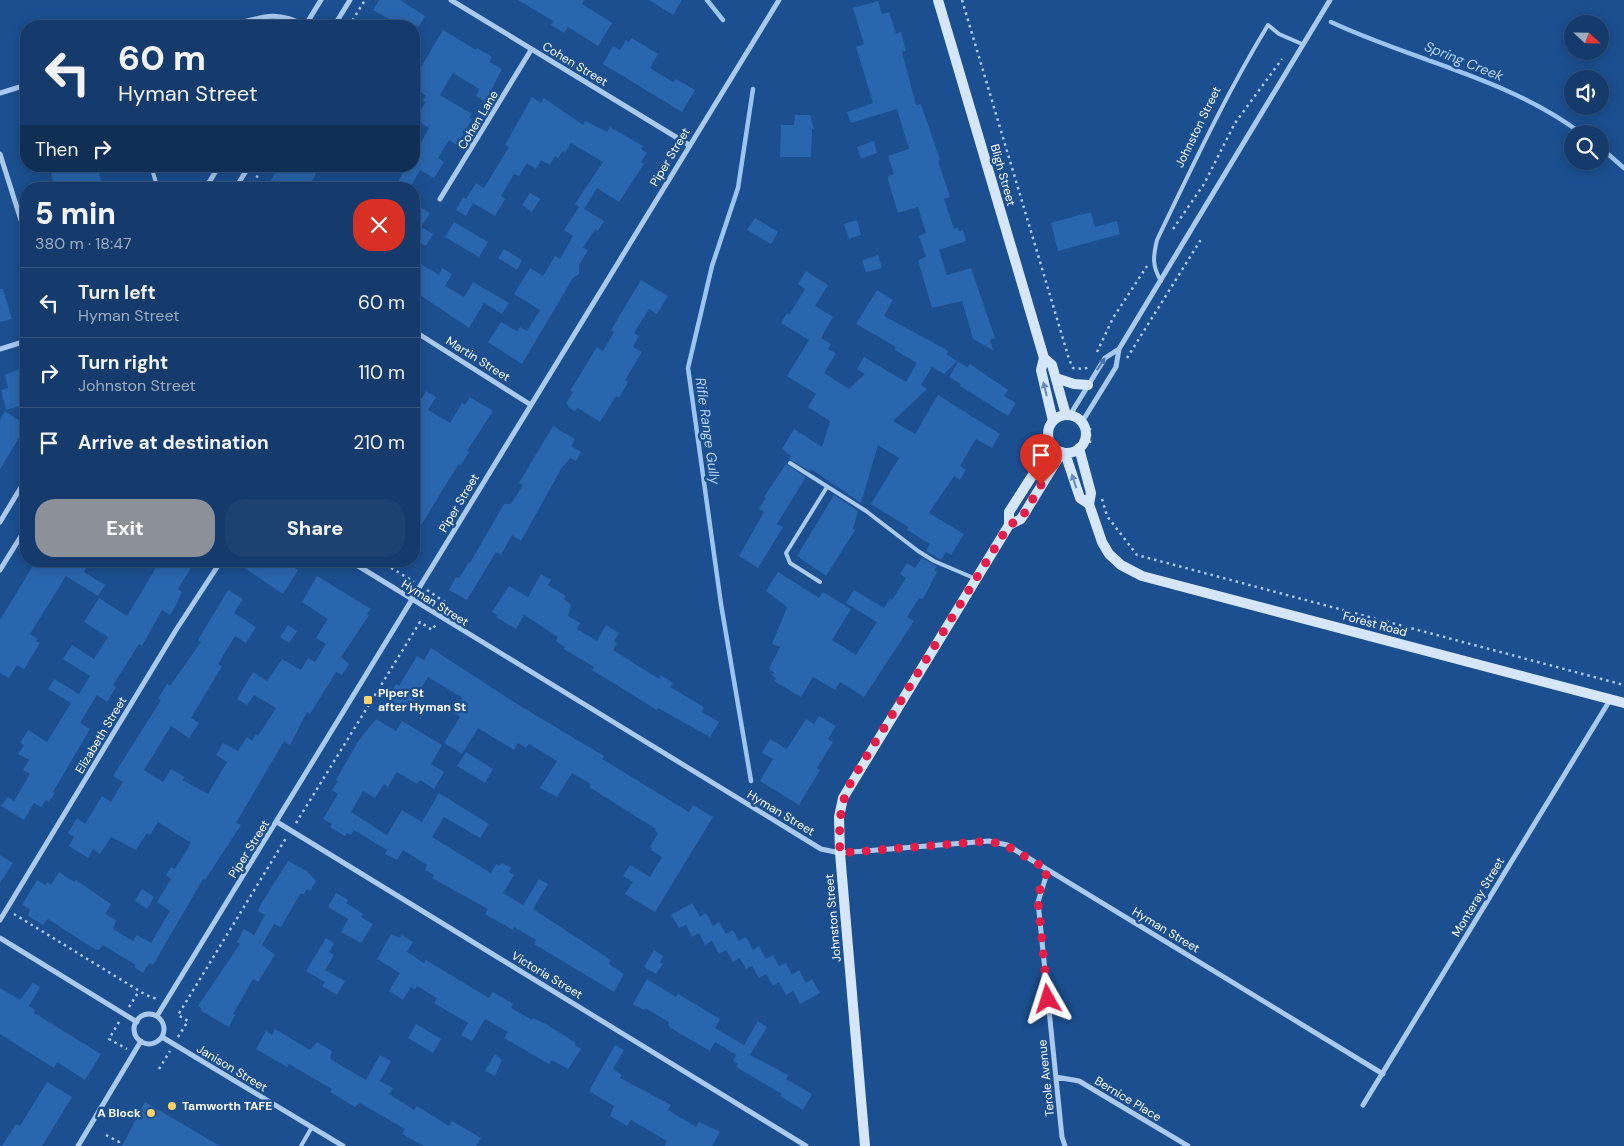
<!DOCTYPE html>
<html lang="en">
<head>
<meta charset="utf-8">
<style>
	body { margin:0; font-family:"DM Sans",sans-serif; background:#1d4271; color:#f1f3f6; height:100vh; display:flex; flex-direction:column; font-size:19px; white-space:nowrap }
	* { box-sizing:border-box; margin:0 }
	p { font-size:16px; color:#9dadc1 }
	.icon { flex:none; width:28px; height:28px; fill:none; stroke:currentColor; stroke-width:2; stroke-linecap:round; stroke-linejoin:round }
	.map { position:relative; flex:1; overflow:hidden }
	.panel { position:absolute; left:20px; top:182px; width:400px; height:385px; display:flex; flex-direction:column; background:#143b6b; border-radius:20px; box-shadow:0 2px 12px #0003,0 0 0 1px #33557e }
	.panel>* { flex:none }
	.banner { position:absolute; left:20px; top:20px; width:400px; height:152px; border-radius:20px; box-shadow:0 2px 12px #0003,0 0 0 1px #33557e; background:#143b6b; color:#f1f3f6; overflow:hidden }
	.needle { width:32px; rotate:112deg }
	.fabs { position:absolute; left:1564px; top:15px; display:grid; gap:10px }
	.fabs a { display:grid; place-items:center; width:45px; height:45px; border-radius:50%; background:#143b6b; box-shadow:0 2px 12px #0003,0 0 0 1px #33557e; font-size:25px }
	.pin { position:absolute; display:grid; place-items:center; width:42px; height:42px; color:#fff; margin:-51px -21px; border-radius:50% 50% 50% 0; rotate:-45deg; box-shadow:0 0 5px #0007 }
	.pin .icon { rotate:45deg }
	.me { position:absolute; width:55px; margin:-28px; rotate:354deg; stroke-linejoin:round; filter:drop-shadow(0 0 4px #0008) }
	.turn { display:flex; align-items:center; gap:18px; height:105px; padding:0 15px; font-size:22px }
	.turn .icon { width:65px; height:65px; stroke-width:2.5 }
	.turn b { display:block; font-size:35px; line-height:42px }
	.then { display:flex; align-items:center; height:48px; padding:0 15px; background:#0003; gap:10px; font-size:19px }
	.round { display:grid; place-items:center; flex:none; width:52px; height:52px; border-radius:20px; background:#1d4271 }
	.overview { display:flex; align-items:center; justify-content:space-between; height:85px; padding:0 15px }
	h1 { font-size:30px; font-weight:800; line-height:38px }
	.button { display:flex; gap:10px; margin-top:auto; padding:10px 15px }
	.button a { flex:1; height:58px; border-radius:20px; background:#8c9099; color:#fff; font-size:20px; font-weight:800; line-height:58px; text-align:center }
	.button a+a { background:#1d4271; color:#f1f3f6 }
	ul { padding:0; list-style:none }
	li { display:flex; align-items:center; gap:15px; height:70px; padding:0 15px; border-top:1px solid #33557e }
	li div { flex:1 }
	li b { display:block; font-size:19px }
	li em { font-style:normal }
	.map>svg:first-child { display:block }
</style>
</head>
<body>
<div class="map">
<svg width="1624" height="1146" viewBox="0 0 1624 1146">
	<rect width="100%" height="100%" fill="#1b4f8f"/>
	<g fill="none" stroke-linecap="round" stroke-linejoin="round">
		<path stroke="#9cc4f0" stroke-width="4.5" d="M707,0L723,20
			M1331,22C1414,61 1508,78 1582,134
			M1600,147L1624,168
			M751,781L721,604L688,368L712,266L738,188L753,89"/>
	</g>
	<path fill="#2a66ad" d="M379,0H400L425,16L419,26H401L373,10Z
		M518,0H584L582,4L612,23L598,46L568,27L564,33L551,25L553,21Z
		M649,0H682L673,15Z
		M878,1L882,14L889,12L896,34L901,32L906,51L902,52L916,105L921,104L940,160L938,161L950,197L944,199L954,229L958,227L959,231L963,230L966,241L939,250L947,275L971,268L995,338L990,340L993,350L973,339L962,301L932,308L918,260L926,257L919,236L926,233L918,207L898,213L888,180V176L894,174L888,156L909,149L897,109L851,123L847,112L873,103L856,47L864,44L853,8Z
		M443,30L476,50L477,48L492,57L489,62L502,69L485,102L476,96L479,89L453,73L440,95L472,114L469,118L472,119L457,145L449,140L438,158L444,162L434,178L420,170L409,189H394L407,166H415L414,145L418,148L429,128L415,119L426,102L423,101L426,96L414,87V79Z
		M632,38L658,54L650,68L673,82L676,79L695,90L682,112L603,64L613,46L620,50L626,40L629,42Z
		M532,97L541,103L544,98L583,125L585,121L607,132L610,127L643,146L641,149L647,153L641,162L644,164L619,202L597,188L584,209L604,221L598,231L595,229L583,248L588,250L579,265V274L573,278L522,364L488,342L501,322L517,331L520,327L527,331L540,310L514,294L530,268L543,276L555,256L560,259L573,236L564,230L579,207L575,204L603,162L571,143L565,153L563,151L558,158L555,156L550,165L541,160L536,169L527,163L519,176L514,174L501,196L505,199L495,216L473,203L466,216L456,210L463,197L466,199L476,183L484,188L509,147L505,145Z
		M795,115H810L814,129H812L811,157H780L781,125H794Z
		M874,141L877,153L861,159L857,147Z
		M49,166H97L101,181L73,189H55Z
		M279,166H311L309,170L316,174L307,189H266Z
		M530,193L540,199L532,212L522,205Z
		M414,203L430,213L421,227L433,234L426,246L414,240Z
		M1091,212L1095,227L1117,221L1120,234L1058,251L1051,223Z
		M755,218L778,232L771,244L747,230Z
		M857,220L861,235L849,239L844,224Z
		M454,222L488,242L479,257L445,237Z
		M504,249L522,260L517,270L498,258Z
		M878,255L882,268L866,272L862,260Z
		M419,263L439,275L442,268L452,274L445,286L464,297L473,282L509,303L502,314L484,303L469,328L414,291V272Z
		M806,271L828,285L815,306L833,317L821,338L831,344L828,349L836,353L824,373L849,389L865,374L857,369L864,357L906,382L917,363L895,350L896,347L856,324L877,290L893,300L884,316L945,349L948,352L946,354L957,361L944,374L932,367L921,385L927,389L893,421L915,434L938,395L1000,434L992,448L976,439L960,466L966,470L960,480L954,476L929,513L964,534L951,555L946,552L941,560L926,551L930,544L907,530L908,527L871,504L899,458L878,445L861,503L811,469L810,471L789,459L791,456L782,449L794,429L822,447L830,421L808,407L816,394L787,376L809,340L781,323L787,313L789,315L805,289L798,284Z
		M641,280L668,296L657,314L649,309L634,333L639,336L633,347L642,352L625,380L628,382L619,398L616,396L600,422L578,408L574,411L568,407L567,402L573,392L570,391L597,347L603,351L614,332L611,330Z
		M0,289H3L12,319L0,322Z
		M958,362L967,367L970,364L1008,390L1004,396L1016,403L1008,416L960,386L961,384L949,377Z
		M21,368L26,385V404L6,410L1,390L8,388L5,375Z
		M426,391L436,397L428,410L450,423L462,403L465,405L470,397L493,411L467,451L469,452L461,465L459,464L451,476L414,537V411Z
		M5,411L23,423L20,427L24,430L0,469V420Z
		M553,426L575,439L571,446L581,452L576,461L570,458L561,469L521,541L512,535L501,555L496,552L467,600L449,590L456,577L459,578L469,562L470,563L504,504H511L523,485L519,483Z
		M786,464L806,477L777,524L783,527L758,568L739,556L764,512L759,509L766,498L764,497Z
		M834,495L858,511L853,529L855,530L826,576L797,556Z
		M922,558L937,566L934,571L937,572L923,599L919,598L907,617L914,621L864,697L840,682L835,690L813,677L801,697L774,681L776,678L772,675L774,672L769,669L780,647L772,644L787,607L766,591L778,572L819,598L823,592L851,609L832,640L856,655L877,622L846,603L854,590L884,608L890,598L892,600L906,578L900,574L907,563L915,568Z
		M36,561H90L84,572L105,585L98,596L66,576L30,634L38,639L36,641L40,643L24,669L17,665L9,678L0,673V620Z
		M160,561H185L192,566L178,589L182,592L176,605L170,615L162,610L142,646L139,644L113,685L116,687L107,702L97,695L80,723L90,729L53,792L55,793L49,802L46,800L41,807L34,803L24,820L1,806L8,797L14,801L30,774L23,770L29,760L18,754L24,745L20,743L28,730L47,742L71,703L48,689L54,679L79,694L90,676L63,659L72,645L94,659L108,637L84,622L99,598L127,616Z
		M234,561H284L298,570L283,594Z
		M541,574L551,580L548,585L566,596L564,599L571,605L568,616L580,623L577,629L597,641L606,625L619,633L614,641L617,643L613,650L659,679L661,675L673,683L670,687L704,707L702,712L719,722L710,737L658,708L657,710L592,670L594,667L564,649L565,647L556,641L558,637L524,615L516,629L496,617L498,615L492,612L509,586L528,597Z
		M317,576L371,609L367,614L369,615L341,657L349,664L342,675L336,672L310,714L307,712L290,745L284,741L236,823L241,825L205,880L203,879L153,965L149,963L143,973L134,967L136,965L103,945L99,950H96L48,919L43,925L28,916L30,909L22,905L37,880L45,885L47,882L51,885L59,872L74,882L76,880L111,904L105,914L116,920L113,929L133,941L137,935L151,943L170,911L157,902L171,879L166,875L171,867L175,869L191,843L158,822L150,835L147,833L136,850L111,837L100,854L93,849L88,858L69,846L74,837L68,833L77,818L85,824L102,796L111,802L123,782L113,776L161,700L158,699L167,684L170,686L201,642L198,640L228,590L243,599L234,613L256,627L246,643L235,636L218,664L222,666L191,718L199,723L189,738L171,726L144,770L163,782L171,769L185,777L182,780L208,794L227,762L216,755L223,743L238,751L247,737L252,741L256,734L258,736L276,708L254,695L247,705L237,699L253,672L267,681L282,659L301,670L308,658L315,662L326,644L316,638L328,619L302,602Z
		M288,625L297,631L289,643L280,637Z
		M431,648L517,704L604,756L602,759L689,812L693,805L713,817L655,912L625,894L633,882L623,876L630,865L650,877L662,857L651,850L652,848L650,847L658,833L655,831L656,829L589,787L591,784L572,773L557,797L540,788L557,761L529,744L526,748L518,743L514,750L478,728L462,754L444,743L460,717L454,713L463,698L428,677L408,710L385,696L390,687L393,689L396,684L399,686L417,656L424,660Z
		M819,716L836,726L828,739L833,742L817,768L820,770L799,805L760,781L773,759L762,753L770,739L787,749L806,719L814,724Z
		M376,719L396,731L402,721L442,745L431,764L444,772L434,789L420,780L417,784L397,772L388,787L384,784L375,798L363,791L351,812L387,835L402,810L422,822L439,793L489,824L480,838L444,817L432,837L491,873L496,864L499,866L502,863L511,868L509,872L514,875L503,893L523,905L539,879L548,884L533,909L611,960L609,964L624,974L614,992L534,944L536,940L514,927L513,930L485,914L488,909L432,878L434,875L425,870L427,865L403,850L397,860L385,854L387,850L354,830L351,835L347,833L345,836L330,827L332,824L323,819L338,794L332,790L338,781L336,780L359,740Z
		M466,752L493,769L485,783L457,766Z
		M0,855L13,863L0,883Z
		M288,861L307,871L316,881L310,891L307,889L304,894H300L281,927L274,924L262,945L275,955L258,982L253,979L233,1014L235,1015L229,1027L201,1011L202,1009L198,1006L240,944L237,942L244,929L254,935L265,915L258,911L261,904Z
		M142,889L154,897L147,909L135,901Z
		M336,893L348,900L346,903L363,914L361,917L373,924L361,943L341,932L348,919L328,907Z
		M692,903L700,917L706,913L713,926L719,922L726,934L733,930L739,941L746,937L753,950L759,946L766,959L773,955L779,966L786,963L792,975L799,970L806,983L812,979L820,993L800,1004L793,991L786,995L779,982L773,986L766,974L759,978L752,966L746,969L740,958L733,962L726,950L719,954L712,941L705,945L699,933L692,937L686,925L679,928L671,915Z
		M391,934L400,938L402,935L413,942L407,952L424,963L426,960L489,998L493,992L513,1004L511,1008L532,1020L533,1018L546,1024L576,1043L575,1045L581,1049L568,1069L552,1060L549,1064L504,1038L508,1032L485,1019L472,1041L461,1035L468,1023L434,1003L437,998L417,986L415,990L411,987L403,1000L389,991L400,973L377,959Z
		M326,938L334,943L329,952L334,955L325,970L345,981L337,995L322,986L325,982L306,971Z
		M654,950L663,956L660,962L663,964L656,974L644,967Z
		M647,979L676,997L678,994L720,1019L715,1028L744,1045L758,1021L767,1027L750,1055L788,1075L786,1079L812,1094L803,1110L780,1096L782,1094L736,1067L738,1064L733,1061L736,1055L715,1042L710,1051L669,1027V1022L645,1008L644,1010L633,1004Z
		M33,983L40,987L29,1006L35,1010L34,1013L101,1054L85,1080L57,1062L54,1068L0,1034V988L20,1000Z
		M416,1024L441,1039L433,1053L408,1038Z
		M275,1029L310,1050L317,1042L332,1051L330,1059L366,1080L380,1055L391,1061L380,1081L393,1088L389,1094L414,1110L417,1106L449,1126L452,1121L481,1138L476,1146H424L402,1134L405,1129L360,1103L355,1107L330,1092L332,1089L289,1064L287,1067L256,1049L266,1031L272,1035Z
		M615,1045L624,1050L613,1069L622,1075L620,1078L671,1105L668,1110L696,1127L699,1122L720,1132L712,1146H665L667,1141L631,1120L627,1126L610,1116L614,1106L589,1091Z
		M495,1054L502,1060L495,1076L485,1071Z
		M47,1082L72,1097L42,1146H2L16,1124L20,1126Z
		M145,1102L220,1146H122Z"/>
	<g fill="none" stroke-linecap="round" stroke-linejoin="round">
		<path stroke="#a9c9ee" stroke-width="2.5" stroke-dasharray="2.5 4" stroke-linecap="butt" d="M962,0L1069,359L1073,368L1084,369L1089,367
			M349,26L365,0
			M250,189L263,166
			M1173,229L1204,184L1235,123L1282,59
			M1097,352L1113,318L1147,266
			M1127,358L1200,241L1196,239
			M1090,443V428
			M1102,499L1107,516L1137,555L1624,685
			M380,561L414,582
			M427,590L448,604L445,610
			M296,823L420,622L432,630L437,623
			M14,914L146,995L157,999
			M129,1007L139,991
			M119,1022L109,1039L127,1049
			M178,1037L188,1021L178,1015L286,838
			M159,1069L170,1051
			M106,1135L119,1142L117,1146"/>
		<path stroke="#a9c9ee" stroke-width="4" d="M151,166L158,189
			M1161,281C1152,266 1153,257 1157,240C1192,167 1226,94 1268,25L1279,34L1302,44
			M790,463L866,511L918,551L934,561L976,579
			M820,582L790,563L786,553L827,487
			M301,1146L312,1127"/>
		<path stroke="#a9c9ee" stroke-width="5" d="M451,0L689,145
			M230,26C259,18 277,9 305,26
			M305,26L321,0
			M334,26L350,0
			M0,93L26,85
			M0,154L26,236
			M205,189L219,166
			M235,189L249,166
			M440,199L531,50
			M414,331L531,405
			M0,349L26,341
			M1070,415L1105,358L1119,349
			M1082,422L1116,367L1119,349L1330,0
			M0,522L26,479
			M350,561L821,849L840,853L989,841L1007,845L1383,1074
			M0,570L26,528
			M277,822L806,1146
			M1048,870L1038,902L1062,1137L1065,1146
			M0,920L176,630L221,561
			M0,938L137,1022
			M134 1029a15 15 0 1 1 30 0a15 15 0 1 1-30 0Z
			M157,1016L779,0
			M162,1037L343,1146
			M1056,1077L1079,1081L1188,1146
			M1363,1105L1610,700
			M78,1146L141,1041"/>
		<path stroke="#d6e6fa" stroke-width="10" d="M938,0L1044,358L1041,370L1053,421
			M1044,358L1052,365L1066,415
			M1056,378L1074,384L1088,385
			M1048 434a19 19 0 1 1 38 0a19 19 0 1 1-38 0Z
			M1079,448L1091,493L1089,504L1102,542L1109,554L1121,565L1142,576L1624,703
			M1065,453L1080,498L1089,504
			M1009,525L1021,519L1062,452
			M865,1146L840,853L839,817L843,798L1009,525V512L1052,445"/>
	</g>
	<defs><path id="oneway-solid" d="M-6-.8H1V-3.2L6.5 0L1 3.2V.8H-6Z" transform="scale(1.25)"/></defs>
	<use fill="#4674ac" href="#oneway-solid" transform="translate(1101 364) rotate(-57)"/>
	<g fill="#668bba">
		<use href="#oneway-solid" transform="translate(1045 389) rotate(-104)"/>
		<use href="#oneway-solid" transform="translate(1074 481) rotate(-108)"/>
	</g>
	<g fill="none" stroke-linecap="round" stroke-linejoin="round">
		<path stroke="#e11d48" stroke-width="9" stroke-dasharray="0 16.2" d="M1041,485L1021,519L1009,525L852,780C839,804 839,826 840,853L989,841L1007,846L1048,870L1039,892L1038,902L1048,999"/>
	</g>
	<g fill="#ffd166" stroke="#1b4f8f" stroke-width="2">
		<rect x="363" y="695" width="10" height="10" rx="2.5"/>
		<circle cx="172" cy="1106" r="5"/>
		<circle cx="151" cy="1113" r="5"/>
	</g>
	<g text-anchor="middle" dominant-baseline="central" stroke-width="5" stroke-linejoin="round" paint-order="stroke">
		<g font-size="12" fill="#fff" stroke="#1b4f8f">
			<text transform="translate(575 64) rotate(31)">Cohen Street</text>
			<text transform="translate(478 120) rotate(-59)">Cohen Lane</text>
			<text transform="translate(1198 127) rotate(-64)">Johnston Street</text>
			<text transform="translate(670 157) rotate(-59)">Piper Street</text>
			<text transform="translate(1003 175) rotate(74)">Bligh Street</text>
			<text transform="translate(478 359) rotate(32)">Martin Street</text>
			<text transform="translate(459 503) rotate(-59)">Piper Street</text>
			<text transform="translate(435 603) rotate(32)">Hyman Street</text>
			<text transform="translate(1375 624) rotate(15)">Forest Road</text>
			<text transform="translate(101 735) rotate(-59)">Elizabeth Street</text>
			<text transform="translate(781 813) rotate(31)">Hyman Street</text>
			<text transform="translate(249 849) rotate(-58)">Piper Street</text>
			<text transform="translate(1478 897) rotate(-59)">Monteray Street</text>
			<text transform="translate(833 918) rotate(-95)">Johnston Street</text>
			<text transform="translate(1166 930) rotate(31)">Hyman Street</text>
			<text transform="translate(547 975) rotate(31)">Victoria Street</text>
			<text transform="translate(232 1068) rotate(31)">Janison Street</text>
			<text transform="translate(1046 1078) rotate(-96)">Terole Avenue</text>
			<text transform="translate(1128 1099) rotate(31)">Bernice Place</text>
		</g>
		<g font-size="12" font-weight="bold" fill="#fff" stroke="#1b4f8f" text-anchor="start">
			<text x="378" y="693">Piper St<tspan x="378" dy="14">after Hyman St</tspan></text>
			<text x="182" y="1106">Tamworth TAFE</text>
			<text x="141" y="1113" text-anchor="end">A Block</text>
		</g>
		<g font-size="14" font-style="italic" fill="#b5d3f5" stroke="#1b4f8f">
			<text transform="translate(1464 61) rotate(22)">Spring Creek</text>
			<text transform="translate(708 431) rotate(82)">Rifle Range Gully</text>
		</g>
	</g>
</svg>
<div class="fabs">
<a><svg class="needle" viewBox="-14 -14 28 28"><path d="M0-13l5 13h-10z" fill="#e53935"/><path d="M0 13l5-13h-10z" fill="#9dadc1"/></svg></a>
<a><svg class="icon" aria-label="sound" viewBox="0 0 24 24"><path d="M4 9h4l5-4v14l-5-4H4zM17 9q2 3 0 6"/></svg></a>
<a><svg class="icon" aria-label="search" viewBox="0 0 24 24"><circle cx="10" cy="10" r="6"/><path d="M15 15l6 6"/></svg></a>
</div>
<div class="pin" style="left:1041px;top:485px;background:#d93025"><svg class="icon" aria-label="arrive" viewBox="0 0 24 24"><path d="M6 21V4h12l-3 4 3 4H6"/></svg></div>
<svg class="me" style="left:1048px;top:999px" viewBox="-20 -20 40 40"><path d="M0-17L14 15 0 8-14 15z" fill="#e11d48" stroke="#fff" stroke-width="4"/></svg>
<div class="banner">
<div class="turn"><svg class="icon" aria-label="left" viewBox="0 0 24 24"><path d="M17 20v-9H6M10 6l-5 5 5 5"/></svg><div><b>60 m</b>Hyman Street</div></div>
<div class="then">Then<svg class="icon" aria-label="right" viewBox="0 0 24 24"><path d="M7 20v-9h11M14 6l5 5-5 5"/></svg></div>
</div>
<section class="panel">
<div class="overview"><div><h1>5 min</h1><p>380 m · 18:47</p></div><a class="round" style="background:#d93025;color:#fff"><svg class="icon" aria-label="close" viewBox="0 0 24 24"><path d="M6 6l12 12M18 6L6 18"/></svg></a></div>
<ul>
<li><svg class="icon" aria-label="left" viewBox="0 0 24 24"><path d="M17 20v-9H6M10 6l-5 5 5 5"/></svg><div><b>Turn left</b><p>Hyman Street</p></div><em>60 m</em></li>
<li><svg class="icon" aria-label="right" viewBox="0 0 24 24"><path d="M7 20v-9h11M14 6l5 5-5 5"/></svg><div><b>Turn right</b><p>Johnston Street</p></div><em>110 m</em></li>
<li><svg class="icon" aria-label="arrive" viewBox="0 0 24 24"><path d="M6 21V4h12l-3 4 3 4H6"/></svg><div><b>Arrive at destination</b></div><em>210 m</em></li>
</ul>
<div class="button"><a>Exit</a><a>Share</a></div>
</section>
</div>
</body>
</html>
